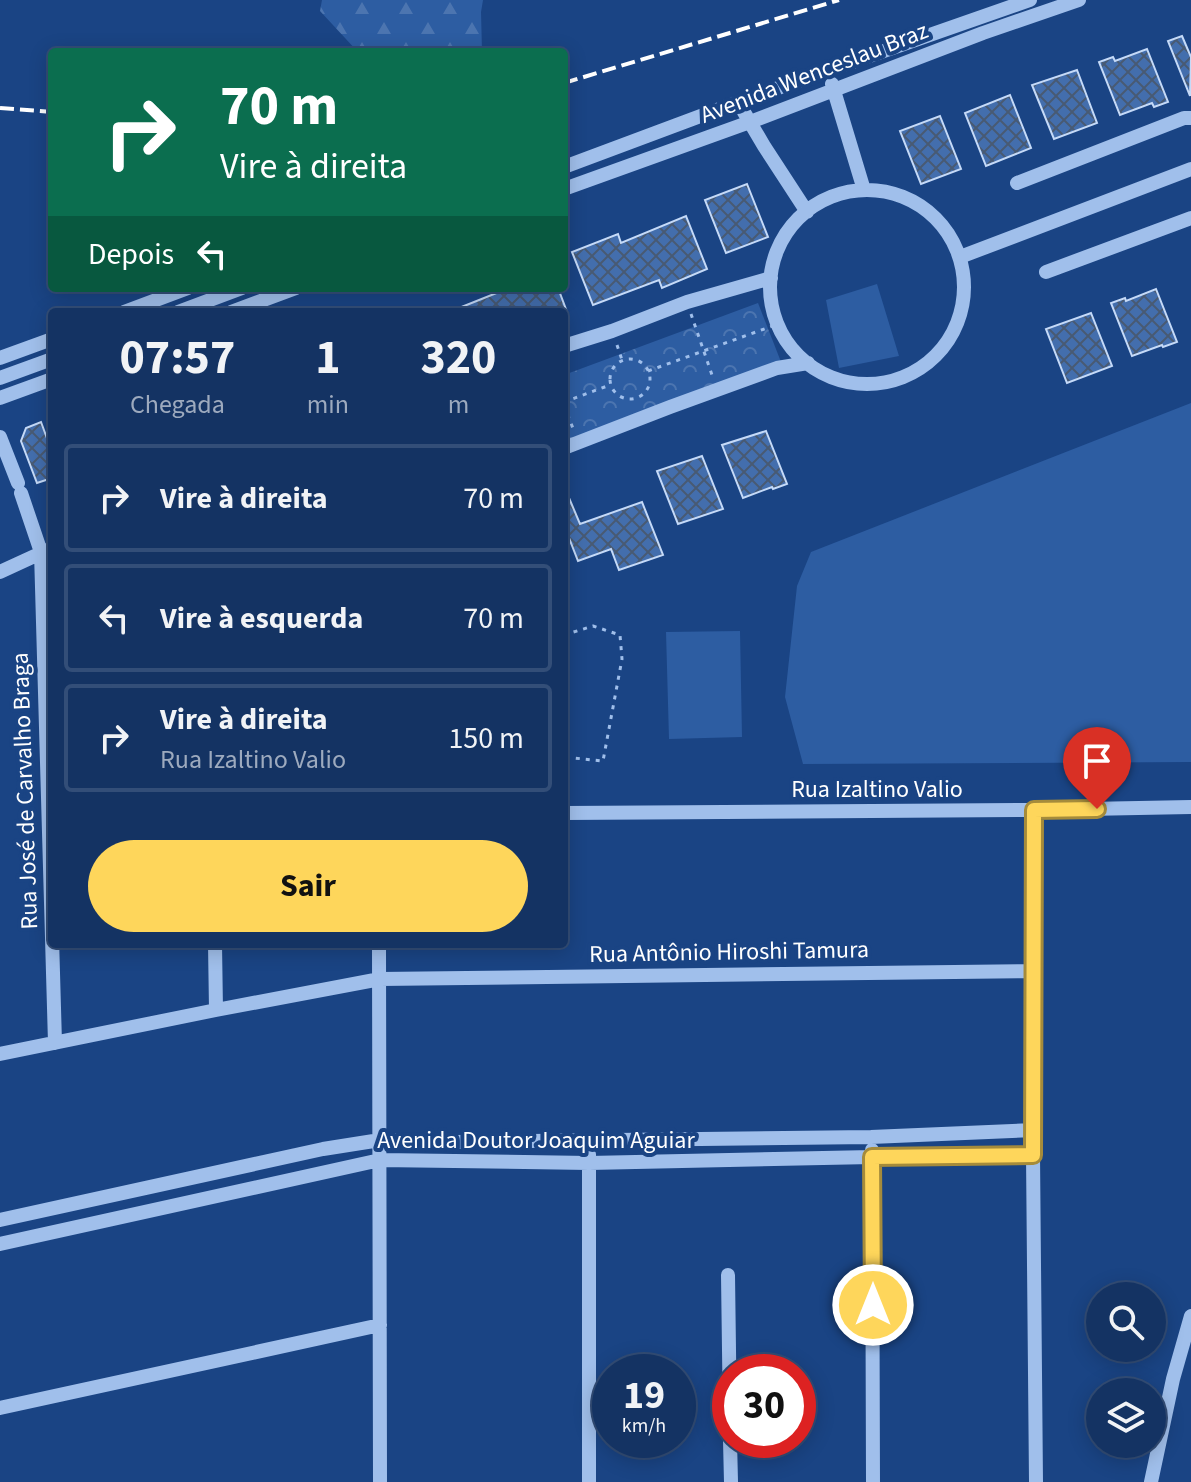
<!DOCTYPE html>
<html lang="pt">
<head>
<meta charset="utf-8">
<style>
	body { margin:0; font-family:"Source Sans 3",sans-serif; background:#213f6c; color:#f1f3f6; height:100vh; display:flex; flex-direction:column; font-size:30px; white-space:nowrap }
	* { box-sizing:border-box; margin:0 }
	p { font-size:26px; color:#9daabe }
	.icon { flex:none; width:44px; height:44px; fill:none; stroke:currentColor; stroke-width:2; stroke-linecap:round; stroke-linejoin:round }
	.map { position:relative; flex:1; overflow:hidden }
	.panel { position:absolute; left:48px; top:308px; width:520px; height:640px; display:flex; flex-direction:column; background:#143363; border-radius:8px; box-shadow:0 4px 20px #0003,0 0 0 2px #334e78 }
	.panel>* { flex:none }
	.hud { position:absolute; left:48px; top:48px; width:520px; height:244px; border-radius:8px; box-shadow:0 4px 20px #0003,0 0 0 2px #334e78; background:#0b6e4f; color:#fff; overflow:hidden }
	.buttons { position:absolute; left:1086px; top:1282px; display:grid; gap:16px }
	.buttons a { display:grid; place-items:center; width:80px; height:80px; border-radius:50%; background:#143363; box-shadow:0 4px 20px #0003,0 0 0 2px #334e78; font-size:40px }
	.speed { position:absolute; left:592px; top:1354px; display:flex; gap:16px; font-size:40px; font-weight:700; text-align:center }
	.speed>* { display:grid; place-content:center; width:104px; height:104px; border-radius:50%; background:#143363; box-shadow:0 4px 20px #0003,0 0 0 2px #334e78; line-height:1 }
	.speed small { font-size:20px; font-weight:400 }
	.speed .limit { border:12px solid #d22; background:#fff; color:#111 }
	.pin { position:absolute; display:grid; place-items:center; width:68px; height:68px; color:#fff; margin:-82px -34px; border-radius:50% 50% 50% 0; rotate:-45deg; box-shadow:0 0 8px #0007 }
	.pin .icon { rotate:45deg }
	.me { position:absolute; width:88px; margin:-44px; rotate:0deg; stroke-linejoin:round; filter:drop-shadow(0 0 6px #0008) }
	.turn { display:flex; align-items:center; gap:28px; height:168px; padding:0 40px; font-size:36px }
	.turn .icon { width:104px; height:104px; stroke-width:2.5 }
	.turn b { display:block; font-size:56px; line-height:68px }
	.then { display:flex; align-items:center; height:76px; padding:0 40px; background:#0003; gap:16px; font-size:30px }
	.eta { display:flex; justify-content:space-evenly; align-items:center; height:136px; text-align:center }
	.eta b { font-size:48px; font-weight:700; line-height:56px }
	.button { display:flex; gap:16px; margin-top:auto; padding:16px 40px }
	.button a { flex:1; height:92px; border-radius:48px; background:#fed65b; color:#111; font-size:32px; font-weight:700; line-height:92px; text-align:center }
	ul { padding:0; list-style:none }
	li { display:flex; align-items:center; gap:24px; height:108px; margin:0 16px 12px; padding:0 24px; border:4px solid #334e78; border-radius:8px }
	li div { flex:1 }
	li b { display:block; font-size:30px }
	li em { font-style:normal }
	.map>svg:first-child { display:block }
</style>
</head>
<body>
<div class="map">
<svg width="1191" height="1482" viewBox="0 0 1191 1482">
	<defs>
		<pattern id="forest-firs" width="22" height="20" patternUnits="userSpaceOnUse" patternTransform="scale(2)"><rect width="22" height="20" fill="#2d5da2"/><path d="M5 1l3.5 6h-7zM16 11l3.5 6h-7z" fill="#4c75b0"/></pattern>
		<pattern id="park-crowns" width="20" height="18" patternUnits="userSpaceOnUse" patternTransform="scale(2)"><rect width="20" height="18" fill="#2d5da2"/><path d="M2 6a3 3 0 1 1 6 0M12 15a3 3 0 1 1 6 0" fill="none" stroke="#4c75b0"/></pattern>
		<pattern id="building-cross-hatch" width="8" height="8" patternUnits="userSpaceOnUse" patternTransform="scale(2)"><rect width="8" height="8" fill="#436ead"/><path d="M0 0l8 8M0 8l8-8" fill="none" stroke="#485a73"/></pattern>
	</defs>
	<rect width="100%" height="100%" fill="#1a4484"/>
	<path fill="#2d5da2" d="M877,284L899,356L839,368L826,300Z
		M1191,403V762L803,764L785,697L797,586L811,552Z
		M740,631L742,737L669,739L666,632Z"/>
	<path fill="url(#forest-firs)" d="M322,0H483L481,12L482,52H358L320,11Z"/>
	<path fill="url(#park-crowns)" d="M758,303L781,362L564,444V375Z"/>
	<path fill="url(#building-cross-hatch)" stroke="#c5daf8" stroke-width="2" d="M1182,36L1191,57L1190,96L1168,41Z
		M1147,49L1168,102L1154,107L1152,103L1120,115L1099,62L1113,57L1115,61Z
		M1077,70L1097,123L1054,139L1032,85Z
		M1010,95L1031,148L986,166L965,113Z
		M940,116L961,169L921,184L900,131Z
		M747,184L768,237L726,253L705,200Z
		M686,216L707,269L662,288L659,280L593,305L572,252L618,234L621,243Z
		M509,288H558L567,312H449Z
		M1156,289L1177,342L1163,347L1162,345L1132,356L1111,303L1125,298L1126,301Z
		M1091,313L1112,366L1067,383L1046,329Z
		M41,422L52,452V478L37,483L21,441L26,428Z
		M766,431L787,484L773,489L772,487L743,498L722,445Z
		M702,456L723,509L678,524L657,471Z
		M564,486L580,524L642,502L663,555L619,570L611,549L578,561L564,525Z"/>
	<g fill="none" stroke-linecap="round" stroke-linejoin="round">
		<path stroke="#a0bfeb" stroke-width="3" stroke-dasharray="4 6" stroke-linecap="butt" d="M691,314L712,375
			M617,345L622,360
			M610 379a20 20 0 1 1 40 0a20 20 0 1 1-40 0Z
			M648,371L778,324
			M564,402L610,385
			M564,405L574,431
			M564,635L593,626L620,635L622,659L603,761L564,757"/>
		<path stroke="#a0bfeb" stroke-width="14" d="M832,84L864,190
			M738,102L764,146L807,212
			M564,167L738,102L1030,0
			M1017,183L1184,118H1191
			M564,189L750,122L983,33L1079,0
			M770 287a97 97 0 1 1 194 0a97 97 0 1 1-194 0Z
			M960,257L1191,169
			M1046,272L1191,218
			M124,312L188,288
			M178,312L242,288
			M231,312L296,288
			M564,346L612,331L687,302L771,278
			M0,358L52,339
			M0,378L52,359
			M0,398L52,379
			M0,437L18,483
			M564,448L670,407L777,368L808,363
			M21,493L41,552L55,1043
			M0,572L52,548
			M1034,810L1033,1155L1036,1482
			M564,813L1034,810L1191,807
			M215,944L216,1010
			M379,944L380,1482
			M0,1054L216,1010L380,979L1034,971
			M872,1150L873,1482
			M0,1220L323,1149L380,1140L456,1142L871,1137L1033,1130
			M0,1244L380,1160L589,1163L872,1157L1033,1155
			M728,1275L730,1425
			M0,1408L380,1325
			M730,1440L731,1482
			M589,1482V1154
			M1151,1482L1173,1379L1191,1316"/>
		<path stroke="#fff" stroke-width="4" stroke-dasharray="14 6" stroke-linecap="butt" d="M564,83L839,0
			M0,108L52,112"/>
	</g>
	<g fill="none" stroke-linecap="round" stroke-linejoin="round">
		<defs>
			<path id="route" d="M873,1305L872,1157L1033,1155L1034,810L1097,809"/>
		</defs>
		<use href="#route" stroke="#a58b3b" stroke-width="20"/>
		<use href="#route" stroke="#fed65b" stroke-width="14"/>
	</g>
	<g text-anchor="middle" dominant-baseline="central" stroke-width="8" stroke-linejoin="round" paint-order="stroke">
		<g font-size="24" fill="#fff" stroke="#1a4484">
			<text transform="translate(814 73) rotate(-21)">Avenida Wenceslau Braz</text>
			<text x="877" y="789">Rua Izaltino Valio</text>
			<text transform="translate(25 791) rotate(-92)">Rua José de Carvalho Braga</text>
			<text transform="translate(729 952) rotate(-1)">Rua Antônio Hiroshi Tamura</text>
			<text x="536" y="1140">Avenida Doutor Joaquim Aguiar</text>
		</g>
	</g>
</svg>
<div class="buttons">
<a><svg class="icon" aria-label="search" viewBox="0 0 24 24"><circle cx="10" cy="10" r="6"/><path d="M15 15l6 6"/></svg></a>
<a><svg class="icon" aria-label="layers" viewBox="0 0 24 24"><path d="M12 4l9 5-9 5-9-5zM3 14l9 5 9-5"/></svg></a>
</div>
<div class="speed"><div>19<small>km/h</small></div><div class="limit">30</div></div>
<div class="pin" style="left:1097px;top:809px;background:#d93025"><svg class="icon" aria-label="arrive" viewBox="0 0 24 24"><path d="M6 21V4h12l-3 4 3 4H6"/></svg></div>
<svg class="me" style="left:873px;top:1305px" viewBox="-20 -20 40 40"><circle r="17" fill="#fed65b" stroke="#fff" stroke-width="3"/><path d="M0-11L8 9 0 5-8 9z" fill="#fff"/></svg>
<div class="hud">
<div class="turn"><svg class="icon" aria-label="right" viewBox="0 0 24 24"><path d="M7 20v-9h11M14 6l5 5-5 5"/></svg><div><b>70 m</b>Vire à direita</div></div>
<div class="then">Depois<svg class="icon" aria-label="left" viewBox="0 0 24 24"><path d="M17 20v-9H6M10 6l-5 5 5 5"/></svg></div>
</div>
<section class="panel">
<div class="eta">
<div><b>07:57</b><p>Chegada</p></div>
<div><b>1</b><p>min</p></div>
<div><b>320</b><p>m</p></div>
</div>
<ul>
<li><svg class="icon" aria-label="right" viewBox="0 0 24 24"><path d="M7 20v-9h11M14 6l5 5-5 5"/></svg><div><b>Vire à direita</b></div><em>70 m</em></li>
<li><svg class="icon" aria-label="left" viewBox="0 0 24 24"><path d="M17 20v-9H6M10 6l-5 5 5 5"/></svg><div><b>Vire à esquerda</b></div><em>70 m</em></li>
<li><svg class="icon" aria-label="right" viewBox="0 0 24 24"><path d="M7 20v-9h11M14 6l5 5-5 5"/></svg><div><b>Vire à direita</b><p>Rua Izaltino Valio</p></div><em>150 m</em></li>
</ul>
<div class="button"><a>Sair</a></div>
</section>
</div>
</body>
</html>
